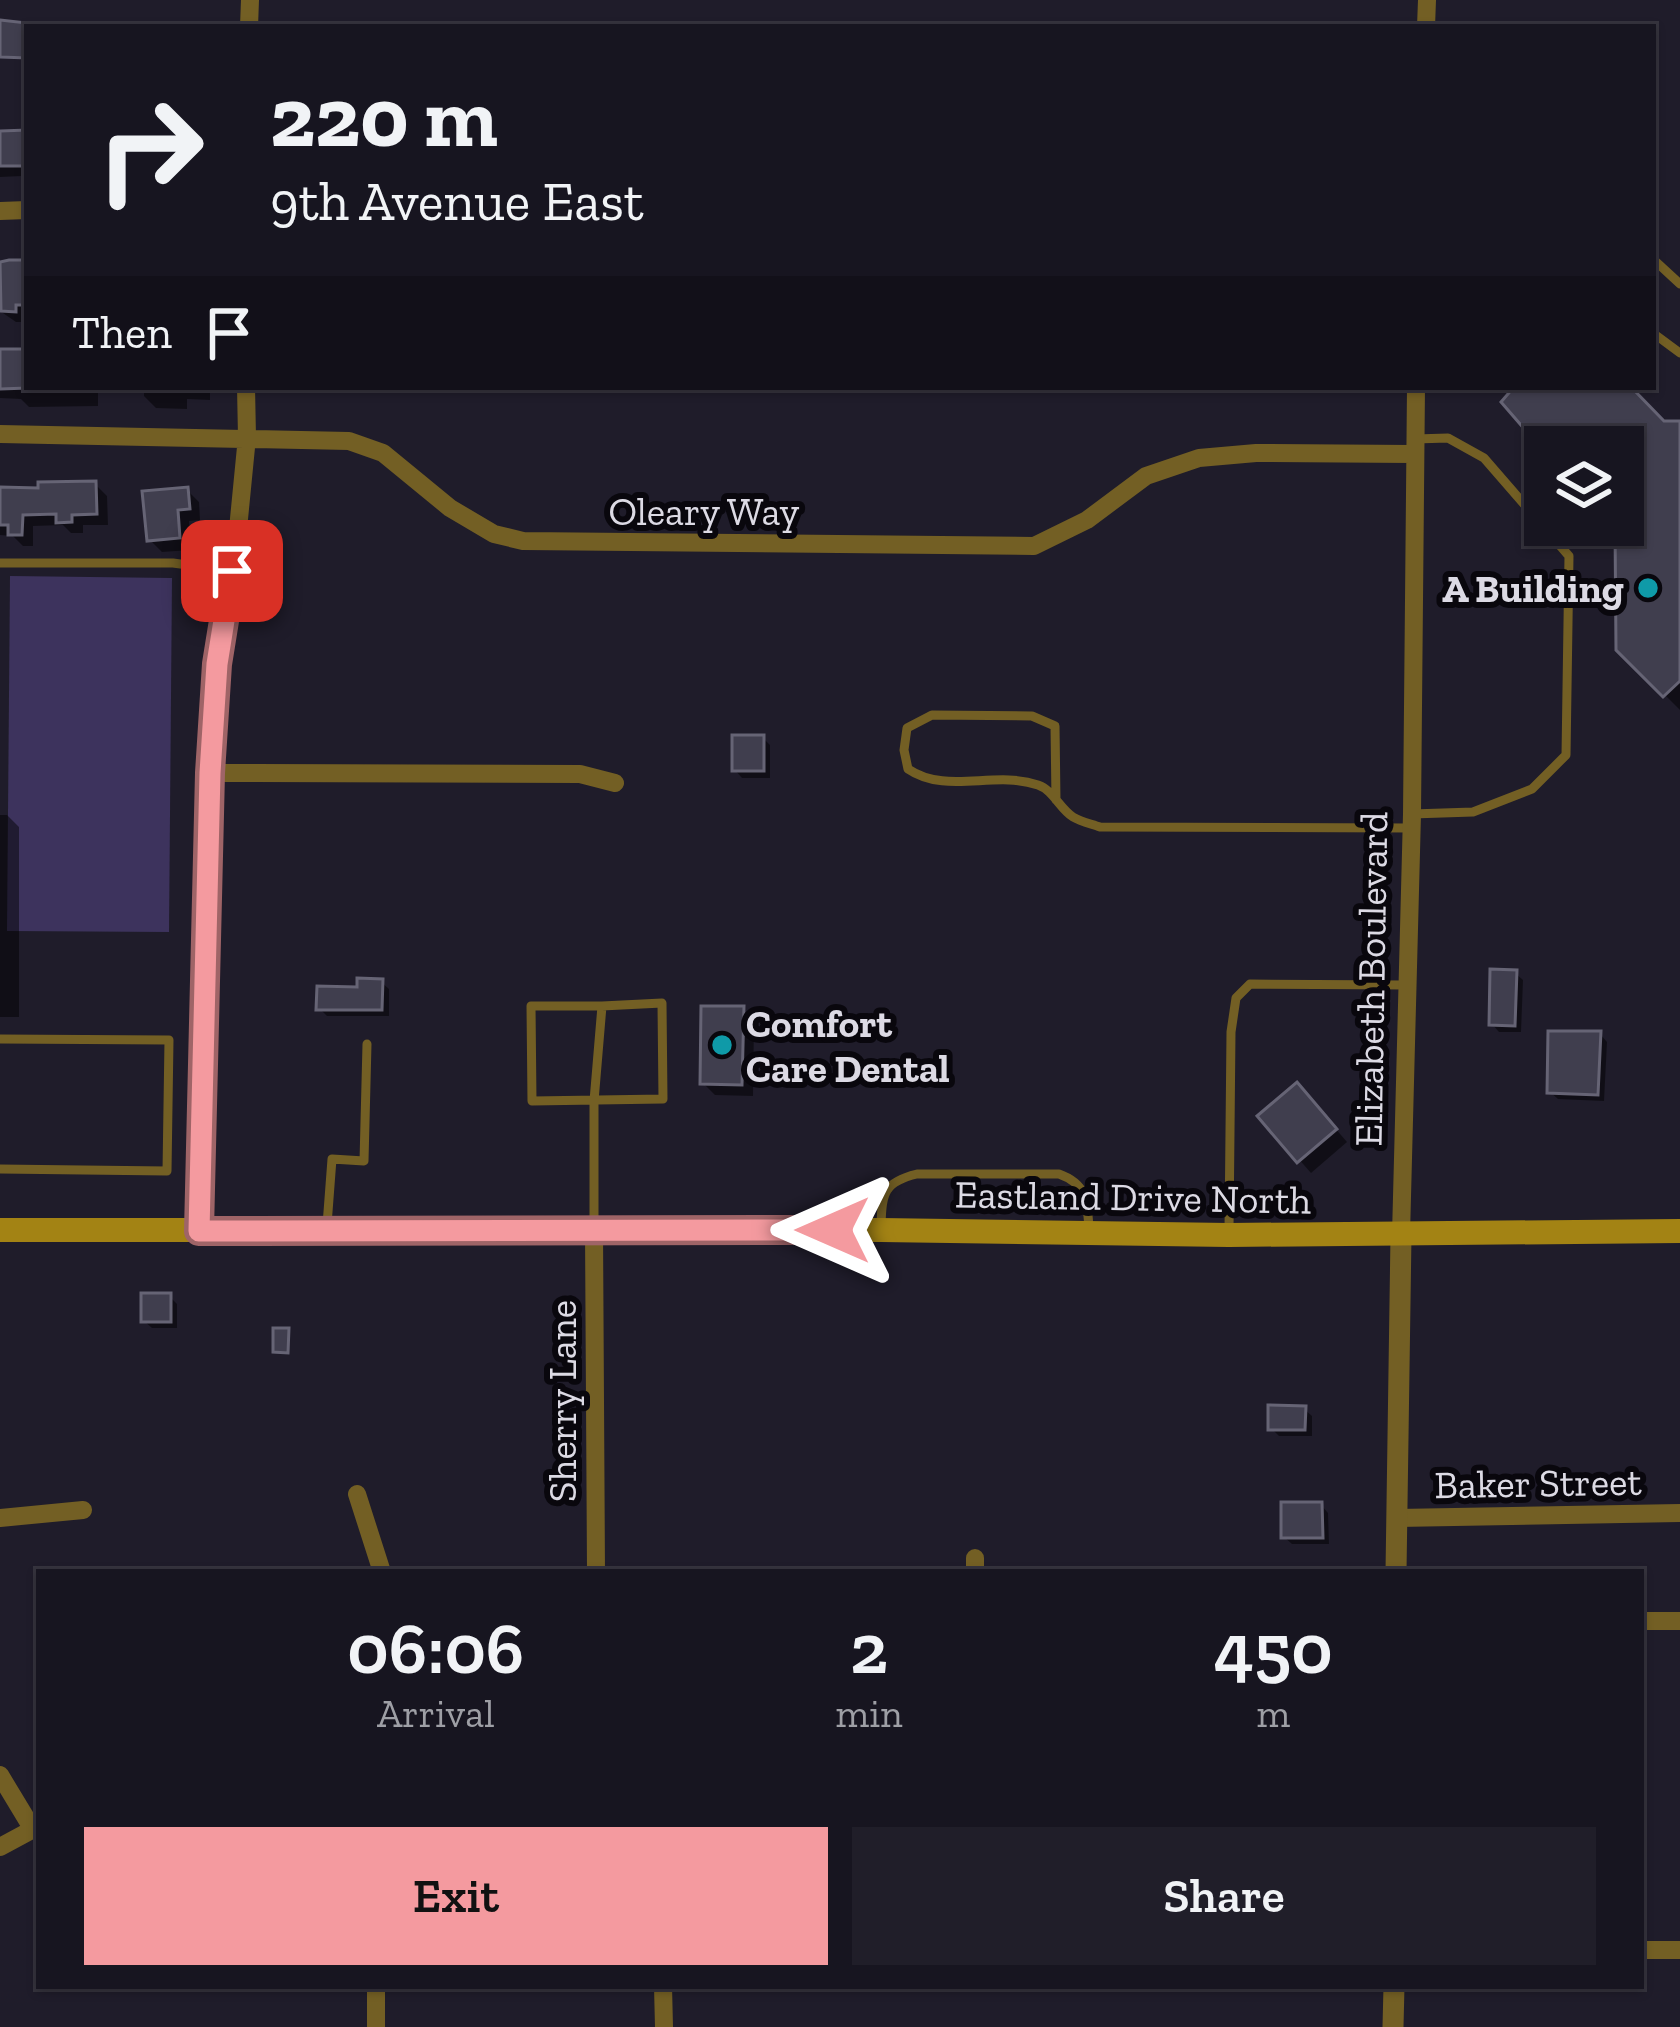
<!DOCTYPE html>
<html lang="en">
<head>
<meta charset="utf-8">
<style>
	body { margin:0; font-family:"Zilla Slab",serif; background:#201e29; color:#f1f3f6; height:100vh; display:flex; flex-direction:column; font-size:45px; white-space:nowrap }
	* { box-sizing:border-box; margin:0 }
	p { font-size:39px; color:#9e9fa5 }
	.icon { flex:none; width:66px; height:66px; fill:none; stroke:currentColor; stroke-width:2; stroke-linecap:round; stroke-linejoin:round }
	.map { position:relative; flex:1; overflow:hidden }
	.side { position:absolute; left:36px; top:1569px; width:1608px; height:420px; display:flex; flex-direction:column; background:#171520; border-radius:0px; box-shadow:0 3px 9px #0004,0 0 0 3px #36343e }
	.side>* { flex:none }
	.top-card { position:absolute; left:24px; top:24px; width:1632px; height:366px; border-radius:0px; box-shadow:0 3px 9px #0004,0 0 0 3px #36343e; background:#171520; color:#f1f3f6; overflow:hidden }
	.fabs { position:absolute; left:1524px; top:426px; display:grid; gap:24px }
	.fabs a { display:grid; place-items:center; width:120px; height:120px; border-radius:0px; background:#171520; box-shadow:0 3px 9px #0004,0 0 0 3px #36343e; font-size:60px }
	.pin { position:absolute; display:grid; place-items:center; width:102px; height:102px; color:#fff; margin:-51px; border-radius:24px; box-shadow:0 6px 18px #0006 }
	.me { position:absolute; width:132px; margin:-66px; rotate:270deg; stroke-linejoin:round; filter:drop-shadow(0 0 9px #0008) }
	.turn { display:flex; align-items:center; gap:42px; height:252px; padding:0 48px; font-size:54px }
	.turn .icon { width:156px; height:156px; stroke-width:2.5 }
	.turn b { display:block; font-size:84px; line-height:102px }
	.then { display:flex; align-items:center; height:114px; padding:0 48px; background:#0003; gap:24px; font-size:45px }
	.eta { display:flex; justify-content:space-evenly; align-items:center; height:204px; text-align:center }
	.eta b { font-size:72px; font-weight:600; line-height:84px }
	.primary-button { display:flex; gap:24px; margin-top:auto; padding:24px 48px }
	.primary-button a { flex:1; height:138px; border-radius:0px; background:#f49a9f; color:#111; font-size:48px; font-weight:600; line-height:138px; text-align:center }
	.primary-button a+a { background:#201e29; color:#f1f3f6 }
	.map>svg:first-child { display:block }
</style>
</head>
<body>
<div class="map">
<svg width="1680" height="2027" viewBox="0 0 1680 2027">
	<rect width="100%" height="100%" fill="#1f1c2a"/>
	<path fill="#3d335d" d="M10,576L172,578L169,932L7,931Z"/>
	<path fill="#0007" d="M119,25L186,26L187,27H119Z
		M18,26H71L72,27H27V66L18,56Z
		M0,133H27V181L22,176L0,177Z
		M27,263L26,322H16L0,311V266Z
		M0,353H27V387H123V391H98V406L29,407L21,399L0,398Z
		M144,387H210V400L187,399V409L156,408L144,396Z
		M1518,387H1627L1663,424H1680V710L1619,649L1618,525H1623V447L1545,448L1505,402Z
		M95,484L107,496L108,525H83V533H71L63,525L33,526V546H23L13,536L0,535V486L4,490L41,491Z
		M187,490L199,502L200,520L189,521L191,550L162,552L150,540Z
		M763,738L770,745V778H742L735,770Z
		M0,815H7L19,827V1017H0Z
		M1515,973L1523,980L1521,1032H1499L1492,1024Z
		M381,982L389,989V1016H327L319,1008Z
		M742,1009L754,1021L753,1096L715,1095L703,1083Z
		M1600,1034L1607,1042L1604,1101L1558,1099L1550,1092Z
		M1309,1098L1347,1142L1311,1173L1261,1116Z
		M169,1296L177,1304V1328H152L144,1321Z
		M1304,1409L1312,1416V1436H1279L1271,1428Z
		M1321,1505L1328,1513L1329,1544H1292L1284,1537Z"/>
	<path fill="#403e4e" stroke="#666475" stroke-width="3" d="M0,20L27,23V58L0,57Z
		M27,130V166H0V131Z
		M9,260H27V305H16V312L1,311L0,262Z
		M0,349H27V388L0,389Z
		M1514,387H1631L1664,421H1680V681L1663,697L1616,650L1615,525H1623V447H1540L1501,402Z
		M96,481L97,514L72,515V522L56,523V514L23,515L22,535H8V525H0V487L38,488V482Z
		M188,487L190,509L178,510L180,538L147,541L142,491Z
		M732,735H764V771H732Z
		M1490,969L1517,970L1515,1026L1489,1025Z
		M357,978L383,979L382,1010H316L317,986L357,987Z
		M701,1006H744L742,1085L700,1084Z
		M1548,1031H1601L1598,1095L1547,1093Z
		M1297,1082L1337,1129L1297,1163L1257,1116Z
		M141,1293H171V1322H141Z
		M273,1328H289L288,1353L273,1352Z
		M1268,1405L1306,1406L1305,1430H1268Z
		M1281,1502H1322L1323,1538H1281Z"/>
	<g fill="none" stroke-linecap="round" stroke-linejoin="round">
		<path stroke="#735f24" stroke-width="9" d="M1653,259L1680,284
			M1653,333L1680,353
			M0,563H173L232,571
			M1056,800L1055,726L1032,716L932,715L907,728L904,750L908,769C946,795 995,770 1038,785C1053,790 1060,809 1073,817C1081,822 1092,824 1100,827L1411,828
			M1412,814L1473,812L1532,789L1566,755L1569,556L1484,458L1448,438L1415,439
			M0,1039L169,1040L167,1171L0,1169
			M327,1225L332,1159L364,1161L367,1044
			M881,1225C882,1193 884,1182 917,1174H1059C1087,1184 1087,1201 1089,1228
			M594,1230V1101L602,1006L662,1003L663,1099L532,1101L531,1006H602
			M1229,1230L1231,1032L1236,998L1250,984L1406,985"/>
		<path stroke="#735f24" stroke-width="18" d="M249,27L250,0
			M1426,27L1427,0
			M0,211L27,210
			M0,434L349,441L383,453L450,508L494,534L523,541L1034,546L1087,520L1146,476L1199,458L1256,453L1413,454
			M210,773L580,774L615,783
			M594,1230L596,1572
			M199,1231L210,773L217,664L238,529L247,437L246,387
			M1401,1235L1412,814L1416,387
			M357,1494L382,1572
			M0,1518L83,1510
			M1397,1518L1680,1513
			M975,1572V1558
			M1641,1621H1680
			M0,1775L32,1828
			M0,1847L39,1826
			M1641,1950H1680
			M663,1986L664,2027
			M376,2027V1986"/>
		<path stroke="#735f24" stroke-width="21" d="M1396,1572L1401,1235
			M1393,2027L1394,1986"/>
		<path stroke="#a38314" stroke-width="24" d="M0,1230H881L1229,1235L1680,1231"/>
	</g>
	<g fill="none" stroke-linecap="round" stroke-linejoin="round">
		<defs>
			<path id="route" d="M232,571L217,664L210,773L199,1231L833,1230"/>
		</defs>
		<use href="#route" stroke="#9f6467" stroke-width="30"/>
		<use href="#route" stroke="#f49a9f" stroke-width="21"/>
	</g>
	<g fill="#0f9aa8" stroke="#09070d" stroke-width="4.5">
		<circle cx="1648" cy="588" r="12"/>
		<circle cx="722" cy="1045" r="12"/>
	</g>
	<g text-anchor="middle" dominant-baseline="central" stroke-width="12" stroke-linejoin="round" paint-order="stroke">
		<g font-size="39" fill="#dcdae4" stroke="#09070d">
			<text x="704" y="511">Oleary Way</text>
			<text transform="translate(1371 979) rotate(-89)">Elizabeth Boulevard</text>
			<text transform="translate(1133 1197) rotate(1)">Eastland Drive North</text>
			<text transform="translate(562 1401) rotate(-90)">Sherry Lane</text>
			<text transform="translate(1538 1483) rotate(-1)">Baker Street</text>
		</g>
		<g font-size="39" font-weight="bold" fill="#dcdae4" stroke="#09070d" text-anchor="end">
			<text x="1624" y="588">A Building</text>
			<text x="746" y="1023" text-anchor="start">Comfort<tspan x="746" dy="45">Care Dental</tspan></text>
		</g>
	</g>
</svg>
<div class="fabs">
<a><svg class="icon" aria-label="layers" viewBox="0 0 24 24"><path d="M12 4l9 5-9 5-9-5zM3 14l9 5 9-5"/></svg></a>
</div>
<div class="pin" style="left:232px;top:571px;background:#d93025"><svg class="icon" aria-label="arrive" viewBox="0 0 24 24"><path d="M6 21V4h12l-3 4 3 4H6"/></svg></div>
<svg class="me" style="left:833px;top:1230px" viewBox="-20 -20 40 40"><path d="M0-17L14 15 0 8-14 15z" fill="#f49a9f" stroke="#fff" stroke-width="4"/></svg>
<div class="top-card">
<div class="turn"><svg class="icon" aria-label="right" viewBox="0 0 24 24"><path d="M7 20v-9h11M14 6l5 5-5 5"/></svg><div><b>220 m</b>9th Avenue East</div></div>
<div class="then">Then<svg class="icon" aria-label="arrive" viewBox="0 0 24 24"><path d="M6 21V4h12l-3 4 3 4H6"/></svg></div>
</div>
<section class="side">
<div class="eta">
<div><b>06:06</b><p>Arrival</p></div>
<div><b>2</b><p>min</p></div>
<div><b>450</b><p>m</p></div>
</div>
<div class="primary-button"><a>Exit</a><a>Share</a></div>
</section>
</div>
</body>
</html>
